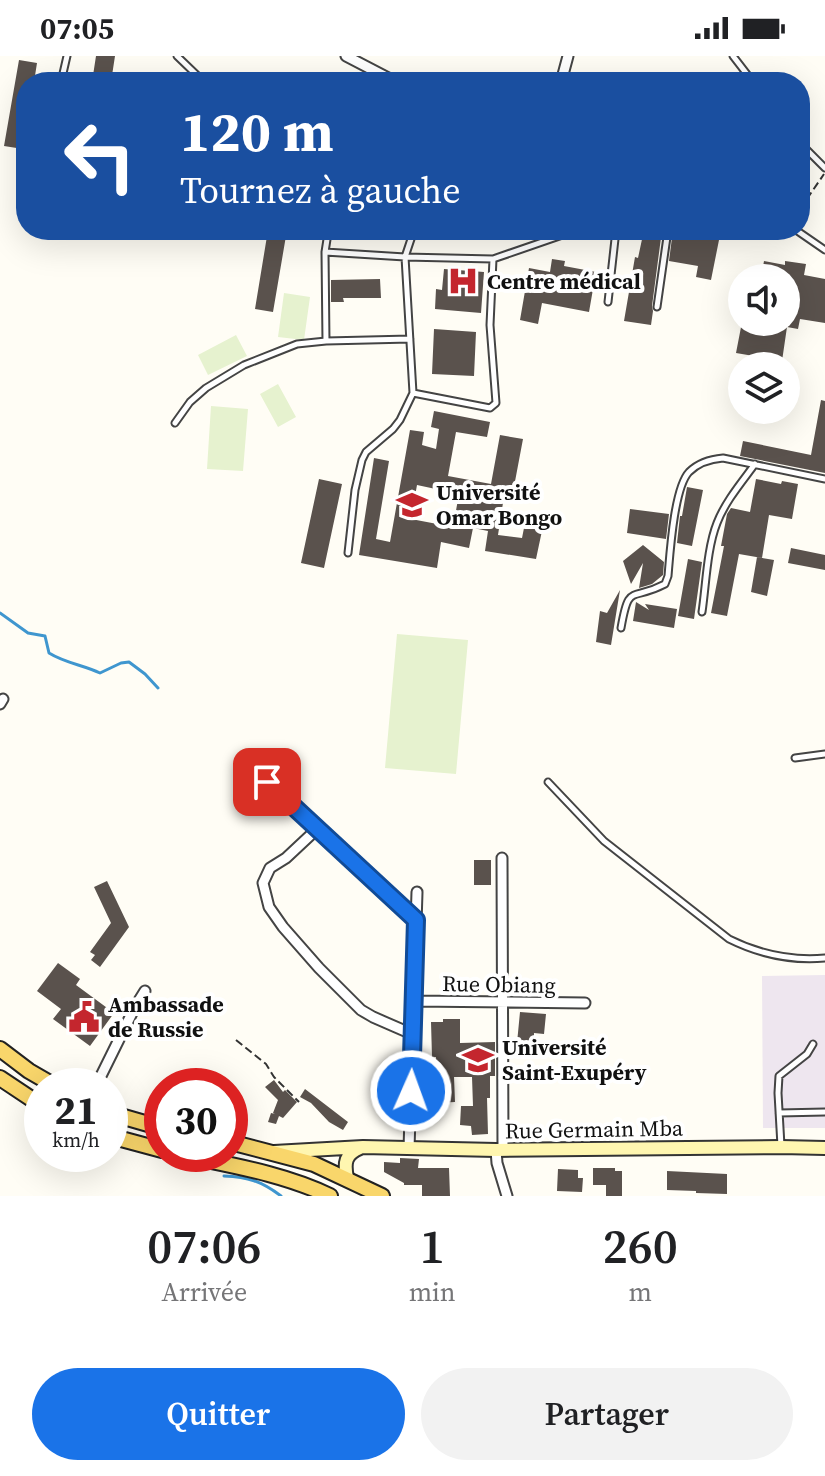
<!DOCTYPE html>
<html lang="fr">
<head>
<meta charset="utf-8">
<style>
	body { margin:0; font-family:"Source Serif 4",serif; background:#f2f2f2; color:#202124; height:100vh; display:flex; flex-direction:column; font-size:30px; white-space:nowrap }
	* { box-sizing:border-box; margin:0 }
	p { font-size:26px; color:#757577 }
	.icon { flex:none; width:44px; height:44px; fill:none; stroke:currentColor; stroke-width:2; stroke-linecap:round; stroke-linejoin:round }
	.map { position:relative; height:1140px; overflow:hidden }
	.drawer { display:flex; flex-direction:column; background:#fff; flex:1 }
	.drawer>* { flex:none }
	.hud { position:absolute; left:16px; top:16px; width:794px; height:168px; border-radius:32px; box-shadow:0 8px 32px #0002; background:#1a4fa0; color:#fff; overflow:hidden }
	.controls { position:absolute; left:728px; top:208px; display:grid; gap:16px }
	.controls a { display:grid; place-items:center; width:72px; height:72px; border-radius:50%; background:#fff; box-shadow:0 8px 32px #0002; font-size:40px }
	.speed { position:absolute; left:24px; top:1012px; display:flex; gap:16px; font-size:40px; font-weight:700; text-align:center }
	.speed>* { display:grid; place-content:center; width:104px; height:104px; border-radius:50%; background:#fff; box-shadow:0 8px 32px #0002; line-height:1 }
	.speed small { font-size:20px; font-weight:400 }
	.speed .limit { border:12px solid #d22; background:#fff; color:#111 }
	.pin { position:absolute; display:grid; place-items:center; width:68px; height:68px; color:#fff; margin:-34px; border-radius:16px; box-shadow:0 4px 12px #0006 }
	.me { position:absolute; width:88px; margin:-44px; rotate:2deg; stroke-linejoin:round; filter:drop-shadow(0 0 6px #0008) }
	.turn { display:flex; align-items:center; gap:28px; height:168px; padding:0 32px; font-size:36px }
	.turn .icon { width:104px; height:104px; stroke-width:2.5 }
	.turn b { display:block; font-size:56px; line-height:68px }
	.eta { display:flex; justify-content:space-evenly; align-items:center; height:136px; text-align:center }
	.eta b { font-size:48px; font-weight:600; line-height:56px }
	.primary-button { display:flex; gap:16px; margin-top:auto; padding:16px 32px }
	.primary-button a { flex:1; height:92px; border-radius:48px; background:#1a73e8; color:#fff; font-size:32px; font-weight:600; line-height:92px; text-align:center }
	.primary-button a+a { background:#f2f2f2; color:#202124 }
	.status { display:flex; justify-content:space-between; align-items:center; height:56px; padding:0 40px; background:#fff; direction:ltr }
	.status svg { height:22px; fill:currentColor }
	.map>svg:first-child { display:block }
</style>
</head>
<body>
<div class="status"><b>07:05</b><svg viewBox="0 0 49 12"><path d="M0 12V9h3v3zM5 12V6h3v6zM10 12V3h3v9zM15 12V0h3v12zM26 1h20v11H26zM47 4h2v5h-2z"/></svg></div>
<div class="map">
<svg width="825" height="1140" viewBox="0 0 825 1140">
	<rect width="100%" height="100%" fill="#fffdf5"/>
	<path fill="#eee6ef" d="M825,919V1072H763L762,920Z"/>
	<path fill="#e6f2cf" d="M284,237L310,241L304,284L278,281Z
		M236,279L247,300L208,319L198,299Z
		M278,328L296,361L278,371L260,338Z
		M211,350L248,353L243,415L207,413Z
		M397,578L468,584L456,718L385,712Z"/>
	<g fill="none" stroke-linecap="round" stroke-linejoin="round">
		<path stroke="#3f96cf" stroke-width="3" d="M0,557L28,577L45,580L49,597C65,607 83,609 100,617L121,607L129,606L145,618L158,632
			M224,1120C248,1121 261,1125 281,1140"/>
	</g>
	<path fill="#5a524d" fill-rule="evenodd" d="M96,0H115L111,26H92Z
		M19,4L37,7L34,26H26V73L23,93L4,90Z
		M268,174H287L273,256L255,253Z
		M644,174H662L652,250L653,255L651,269L624,265L635,201L638,202Z
		M673,174H721L711,224L696,221L698,210L669,205Z
		M552,203L565,205L564,210L596,216L589,256L542,247L538,268L520,264L529,212L550,216Z
		M764,205L785,209V205L806,208L804,219L825,223V267L800,263L798,273L787,271L782,305L736,297L742,266H786V222H761Z
		M444,213L484,216L481,257L435,253L436,233L442,234Z
		M380,223L381,242H343L344,246H331V224Z
		M434,273L476,276L474,320L432,318Z
		M821,344L825,345V417L740,400L743,385L811,399Z
		M434,355L490,366L487,381L456,376L448,420L491,428L500,379L523,383L513,436L505,434L498,479L522,482L525,467L543,470L536,503L485,495L488,475L473,472L469,492L441,486L437,512L359,499L374,402L389,405L376,483L390,486L410,374L424,376L422,389L436,393L439,373L431,371ZM417,429L459,438L453,471L411,463Z
		M319,423L342,428L324,512L301,507Z
		M756,423L781,428L782,425L798,428L792,463L769,459L762,502L739,498L727,560L711,557L724,490H721L727,458L731,452L750,456Z
		M687,431L703,434L692,490L677,487L680,460H682Z
		M630,453L669,458L666,483L627,477Z
		M643,489L664,506L663,519L652,528L639,532L643,507L631,528L623,505Z
		M791,492L825,499V514L788,507Z
		M757,501L774,504L767,540L751,536Z
		M688,503L702,506L694,563L678,560Z
		M620,534L611,589L596,586L600,555L607,557Z
		M636,546L649,554L645,548L677,553L674,572L633,565Z
		M474,804H491V829H474Z
		M107,825L129,871L100,911L91,904L95,899L90,896L111,867L94,831Z
		M58,907L80,923L76,929L114,957L90,990L53,963L61,953L37,935Z
		M520,956L546,958L544,978L534,977V989L517,987Z
		M443,963H460V987L495,986V1020H490V1042H487L488,1078L472,1079L471,1070L460,1069L461,1050H473L472,1021H454L455,1046L435,1047L436,1001H432L431,966H443Z
		M274,1024L283,1036L285,1034L297,1046L283,1062L279,1060L276,1068L268,1066L271,1057L275,1058L273,1057L278,1044L265,1031Z
		M305,1033L348,1066L343,1074L329,1066L311,1047L300,1041Z
		M400,1102L419,1103L418,1112H449L450,1140H422V1129H404V1127L384,1116V1106L400,1107Z
		M593,1112H615V1115H622V1140H606V1129H593Z
		M558,1113L578,1114V1122H583L582,1136L557,1135Z
		M667,1115L727,1118V1138L696,1137V1135L667,1134Z"/>
	<g fill="none" stroke-linecap="round" stroke-linejoin="round">
		<defs>
			<path id="lane" d="M177,0L204,26
				M733,0L753,26
				M61,26L67,0
				M800,87L825,112
				M326,174L328,177L325,196L405,201L414,174
				M796,174L825,194
				M325,196L326,285
				M608,246L616,174
				M657,251L668,174
				M413,337L490,352L496,347L490,269L493,203
				M175,367L190,346L206,332L244,309L297,288L326,285L410,283
				M348,497L355,434L362,404L366,396L393,373L400,364L413,337L405,201L493,203L577,174
				M702,556C706,529 707,492 717,467C725,446 741,427 755,408
				M621,572C629,526 631,546 665,528L668,520C670,497 674,432 689,416C698,407 711,403 723,402L825,423
				M795,702L825,698
				M548,726L604,785L729,883C759,898 791,905 825,902
				M779,1057L825,1056
				M781,1090L778,1037L779,1020L807,998L813,988"/>
			<path id="street" d="M346,0L396,26
				M561,26L568,0
				M0,648L3,643
				M267,726L416,864
				M317,773L286,802L270,812L263,827L269,851L283,871L319,912L361,954L373,961L412,978
				M502,802L503,1094
				M414,945L585,947
				M96,1030L135,951L145,935
				M409,1093L417,836
				M496,1094L497,1107L507,1140"/>
			<path id="secondary" d="M274,1096L363,1091L496,1094L781,1091L825,1092
				M347,1122C344,1107 345,1098 360,1092"/>
			<path id="primary" d="M0,993L29,1015L55,1030
				M0,1022L42,1050
				M110,1057L162,1072
				M110,1080L162,1094
				M230,1086L314,1108L382,1140
				M178,1098C229,1109 282,1117 330,1140"/>
		</defs>
		<use href="#lane" stroke="#444" stroke-width="9"/>
		<use href="#street" stroke="#444" stroke-width="13"/>
		<use href="#secondary" stroke="#333" stroke-width="16"/>
		<use href="#primary" stroke="#222" stroke-width="18"/>
		<path stroke="#333" stroke-width="2" stroke-dasharray="8 4" stroke-linecap="butt" d="M800,153L824,118
			M236,984L266,1008L274,1021L299,1046"/>
		<use href="#lane" stroke="#fff" stroke-width="5"/>
		<use href="#street" stroke="#fff" stroke-width="9"/>
		<use href="#secondary" stroke="#fff6b0" stroke-width="12"/>
		<use href="#primary" stroke="#f9d66b" stroke-width="14"/>
	</g>
	<g fill="none" stroke-linecap="round" stroke-linejoin="round">
		<defs>
			<path id="route" d="M267,726L416,864L411,1035"/>
		</defs>
		<use href="#route" stroke="#114b97" stroke-width="20"/>
		<use href="#route" stroke="#1a73e8" stroke-width="14"/>
	</g>
	<defs>
		<symbol id="hospital-bare" viewBox="-9 -9 18 18"><path d="M-5-5h3v3.5h4V-5h3V5h-3V1.5h-4V5h-3Z" fill="#c4262e" stroke="#fff" stroke-width="2.5" paint-order="stroke"/></symbol>
		<symbol id="university-bare" viewBox="-9 -9 18 18"><path d="M0-5L7-2L0 1L-7-2ZM-4 1L0 2.5L4 1V4Q0 6-4 4Z" fill="#c4262e" stroke="#fff" stroke-width="2.5" paint-order="stroke"/></symbol>
		<symbol id="civic-bare" viewBox="-9 -9 18 18"><path d="M-.6-6.5H3V-4.5H.6V-3L4-1V1h2V6H-6V1h2V-1L-.6-3ZM-1.2 2.5V6h2.4V2.5Z" fill="#c4262e" stroke="#fff" stroke-width="2.5" paint-order="stroke"/></symbol>
	</defs>
	<g fill-rule="evenodd">
		<use href="#hospital-bare" x="441" y="203" width="44" height="44"/>
		<use href="#university-bare" x="390" y="427" width="44" height="44"/>
		<use href="#civic-bare" x="62" y="939" width="44" height="44"/>
		<use href="#university-bare" x="456" y="982" width="44" height="44"/>
	</g>
	<g text-anchor="middle" dominant-baseline="central" stroke-width="8" stroke-linejoin="round" paint-order="stroke">
		<g font-size="22" font-weight="bold" fill="#111" stroke="#fff" text-anchor="start">
			<text x="487" y="225">Centre médical</text>
			<text x="436" y="436">Université<tspan x="436" dy="25">Omar Bongo</tspan></text>
			<text x="108" y="948">Ambassade<tspan x="108" dy="25">de Russie</tspan></text>
			<text x="502" y="991">Université<tspan x="502" dy="25">Saint-Exupéry</tspan></text>
		</g>
		<g font-size="22" fill="#111" stroke="#fff">
			<text transform="translate(499 928) rotate(1)">Rue Obiang</text>
			<text transform="translate(594 1073) rotate(-1)">Rue Germain Mba</text>
		</g>
	</g>
</svg>
<div class="controls">
<a><svg class="icon" aria-label="sound" viewBox="0 0 24 24"><path d="M4 9h4l5-4v14l-5-4H4zM17 9q2 3 0 6"/></svg></a>
<a><svg class="icon" aria-label="layers" viewBox="0 0 24 24"><path d="M12 4l9 5-9 5-9-5zM3 14l9 5 9-5"/></svg></a>
</div>
<div class="speed"><div>21<small>km/h</small></div><div class="limit">30</div></div>
<div class="pin" style="left:267px;top:726px;background:#d93025"><svg class="icon" aria-label="arrive" viewBox="0 0 24 24"><path d="M6 21V4h12l-3 4 3 4H6"/></svg></div>
<svg class="me" style="left:411px;top:1035px" viewBox="-20 -20 40 40"><circle r="17" fill="#1a73e8" stroke="#fff" stroke-width="3"/><path d="M0-11L8 9 0 5-8 9z" fill="#fff"/></svg>
<div class="hud">
<div class="turn"><svg class="icon" aria-label="left" viewBox="0 0 24 24"><path d="M17 20v-9H6M10 6l-5 5 5 5"/></svg><div><b>120 m</b>Tournez à gauche</div></div>
</div>
</div>
<section class="drawer">
<div class="eta">
<div><b>07:06</b><p>Arrivée</p></div>
<div><b>1</b><p>min</p></div>
<div><b>260</b><p>m</p></div>
</div>
<div class="primary-button"><a>Quitter</a><a>Partager</a></div>
</section>
</body>
</html>
